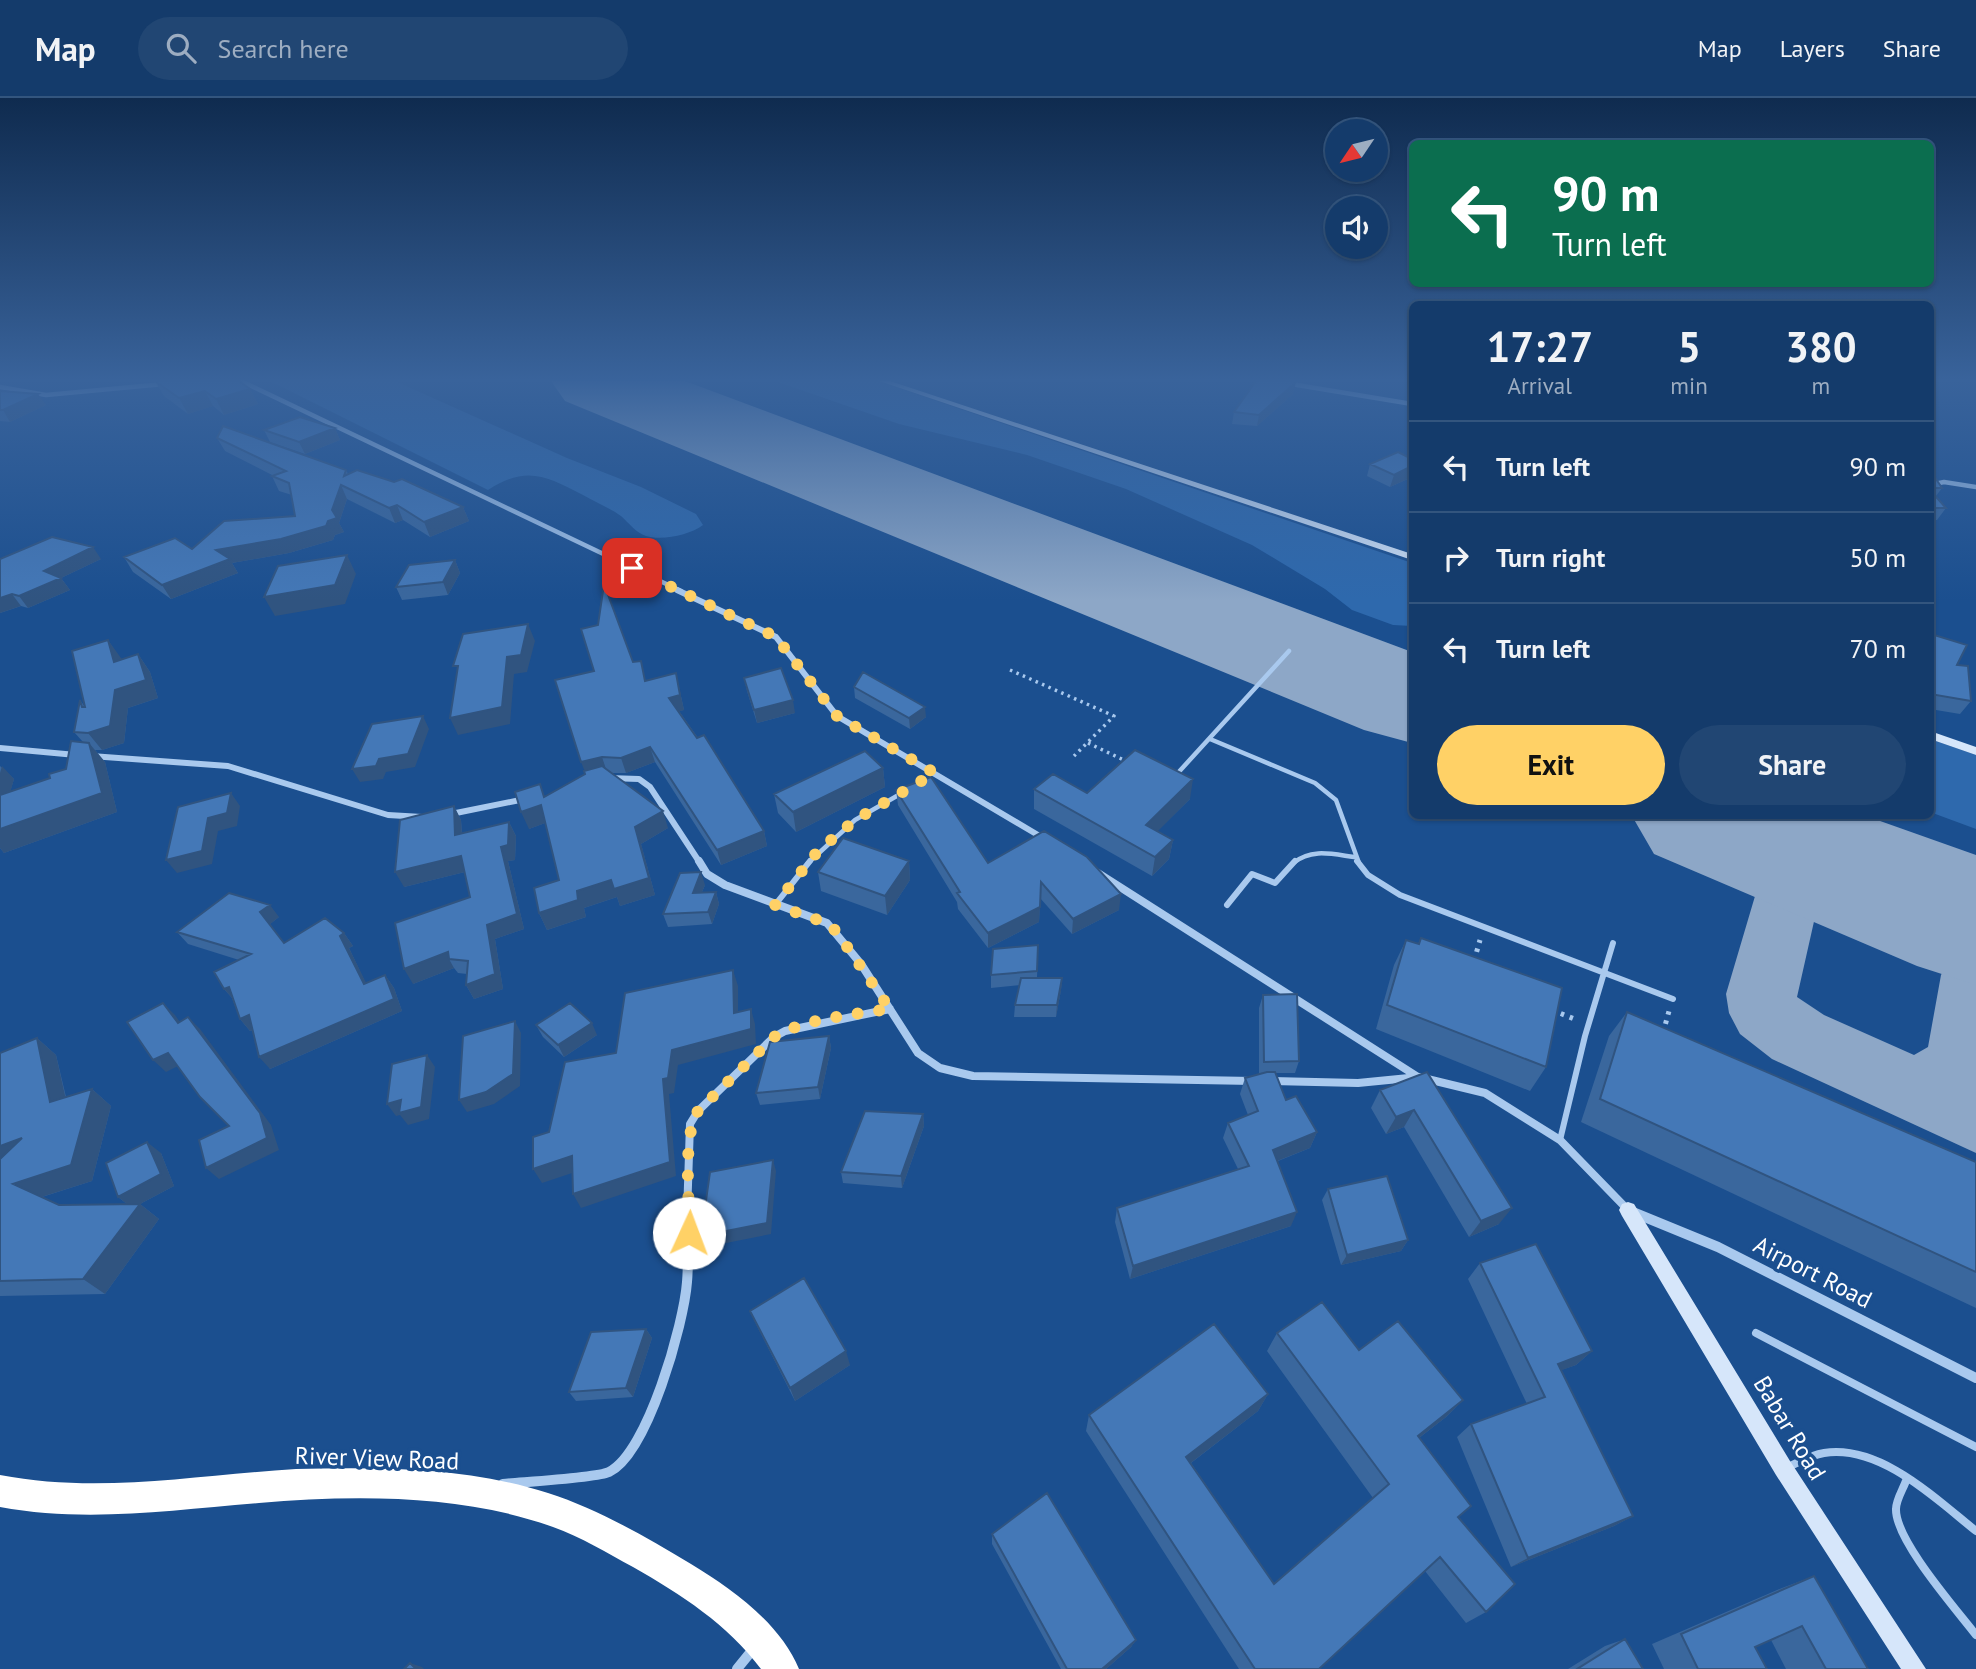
<!DOCTYPE html>
<html lang="en">
<head>
<meta charset="utf-8">
<style>
	body { margin:0; font-family:"PT Sans",sans-serif; background:#214673; color:#f1f3f6; height:100vh; display:flex; flex-direction:column; font-size:26px; white-space:nowrap }
	* { box-sizing:border-box; margin:0 }
	p { font-size:23px; color:#9dadc1 }
	.icon { flex:none; width:38px; height:38px; fill:none; stroke:currentColor; stroke-width:2; stroke-linecap:round; stroke-linejoin:round }
	.map { position:relative; flex:1; overflow:hidden }
	.side { position:absolute; left:1409px; top:203px; width:525px; height:518px; display:flex; flex-direction:column; background:#143b6b; border-radius:10px; box-shadow:0 2px 5px #0004,0 0 0 2px #33557e }
	.side>* { flex:none }
	.banner { position:absolute; left:1409px; top:42px; width:525px; height:147px; border-radius:10px; box-shadow:0 2px 5px #0004,0 0 0 2px #33557e; background:#0b6e4f; color:#fff; overflow:hidden }
	.needle { width:46px; rotate:235deg }
	.tools { position:absolute; left:1325px; top:21px; display:grid; gap:14px }
	.tools a { display:grid; place-items:center; width:63px; height:63px; border-radius:50%; background:#143b6b; box-shadow:0 2px 5px #0004,0 0 0 2px #33557e; font-size:35px }
	.pin { position:absolute; display:grid; place-items:center; width:60px; height:60px; color:#fff; margin:-30px; border-radius:14px; box-shadow:0 4px 10px #0006 }
	.me { position:absolute; width:77px; margin:-38px; rotate:2deg; stroke-linejoin:round; filter:drop-shadow(0 0 5px #0008) }
	.turn { display:flex; align-items:center; gap:24px; height:147px; padding:0 28px; font-size:32px }
	.turn .icon { width:91px; height:91px; stroke-width:2.5 }
	.turn b { display:block; font-size:49px; line-height:60px }
	.eta { display:flex; justify-content:space-evenly; align-items:center; height:119px; text-align:center }
	.eta b { font-size:42px; font-weight:700; line-height:49px }
	.primary-button { display:flex; gap:14px; margin-top:auto; padding:14px 28px }
	.primary-button a { flex:1; height:80px; border-radius:42px; background:#ffd166; color:#111; font-size:28px; font-weight:700; line-height:80px; text-align:center }
	.primary-button a+a { background:#214673; color:#f1f3f6 }
	ul { padding:0; list-style:none }
	li { display:flex; align-items:center; gap:21px; height:91px; padding:0 28px; border-top:2px solid #33557e }
	li div { flex:1 }
	li b { display:block; font-size:26px }
	li em { font-style:normal }
	header { display:flex; align-items:center; gap:42px; box-sizing:border-box; height:98px; padding:0 35px; background:#143b6b; border-bottom:2px solid #33557e }
	header strong { font-size:33px }
	nav { display:flex; gap:38px; margin-inline-start:auto; font-size:24px }
	.search { width:490px; height:63px; background:#214673; display:flex; align-items:center; gap:18px; box-sizing:border-box; padding:0 24px; border-radius:38px; color:#9dadc1; font-size:26px }
	.map>svg:first-child { display:block }
</style>
</head>
<body>
<header>
<strong>Map</strong>
<div class="search"><svg class="icon" aria-label="search" viewBox="0 0 24 24"><circle cx="10" cy="10" r="6"/><path d="M15 15l6 6"/></svg>Search here</div>
<nav><a>Map</a><a>Layers</a><a>Share</a></nav>
</header>
<div class="map">
<svg width="1976" height="1571" viewBox="0 0 1976 1571">
	<rect width="100%" height="100%" fill="#1b4f8f"/>
	<path fill="#2e69ad" d="M270,283H395L567,360L641,389L696,416L703,427C690,437 662,443 646,438C636,435 629,425 621,418C610,410 595,404 583,397C546,378 527,367 488,392Z
		M775,283H878L1412,465V528L1393,527L1352,512L1325,491L1252,447L1126,391L1027,357L899,326Z
		M1930,641L1976,657V731L1930,714Z"/>
	<g fill="none" stroke-linecap="round" stroke-linejoin="round">
		<path fill="#8da7c7" fill-rule="evenodd" d="M1704,718H1764L1772,722L1790,734L1804,750L1822,788L1797,899L1824,917L1914,957L1928,949L1941,877L1947,866C1925,825 1870,823 1849,785L1858,768L1881,761L1904,768L1976,807V1055L1772,961L1740,936L1729,915L1726,896L1758,788C1751,760 1726,759 1708,741C1705,738 1702,730 1699,726Z"/>
		<path fill="#8da7c7" fill-rule="evenodd" d="M551,283H685L1412,554V645L1364,632L565,303Z
			M1632,718H1866L1976,757V887L1917,868L1654,756Z"/>
		<path stroke="#a9c9ee" stroke-width="3.5" stroke-dasharray="2.5 4.5" stroke-linecap="butt" d="M1010,572L1114,618L1074,658
			M1088,645L1128,664"/>
		<path stroke="#a9c9ee" stroke-width="5" stroke-dasharray="3.5 6" stroke-linecap="butt" d="M1474,863L1480,842
			M1552,912L1577,922
			M1663,935L1669,913"/>
		<path stroke="#a9c9ee" stroke-width="4.5" d="M1210,641L1315,685L1336,702L1359,765
			M1176,677L1289,553
			M808,765L855,722L902,695
			M1293,765C1312,750 1332,756 1354,759"/>
		<path stroke="#a9c9ee" stroke-width="6" d="M1357,763L1368,777L1400,797L1673,901
			M775,807L810,763
			M1227,807L1252,776L1275,785L1295,763
			M1560,1042L1585,938L1613,845"/>
		<path stroke="#a9c9ee" stroke-width="8" d="M1756,1235L1976,1349
			M1788,1369C1799,1364 1811,1357 1824,1355C1880,1346 1936,1401 1976,1433
			M1907,1380C1904,1390 1896,1401 1896,1411C1895,1442 1956,1511 1976,1537"/>
		<path stroke="#a9c9ee" stroke-width="4.5" d="M241,283L681,493
			M1273,283L1412,306
			M0,289L46,297L164,286
			M1930,387L1944,384L1976,389"/>
		<path stroke="#a9c9ee" stroke-width="6" d="M677,492L776,539L837,618L1043,740
			M0,650L76,657
			M91,658L228,668L388,717L422,719
			M608,680L639,681L650,689L700,765
			M451,716L525,701"/>
		<path stroke="#a9c9ee" stroke-width="8" d="M699,763L707,776L725,787L827,825L861,866L918,955L940,970L973,978L1253,983
			M1098,775L1418,979
			M1272,983L1358,985L1419,979L1485,995L1560,1042L1628,1112L1639,1117
			M687,1117L690,1026L698,1013L774,939L785,933L890,911"/>
		<path stroke="#a9c9ee" stroke-width="10" d="M1635,1115L1718,1149L1976,1280
			M503,1386C523,1384 596,1380 609,1374C648,1355 684,1225 687,1184C689,1162 687,1138 688,1115
			M737,1571L754,1550"/>
		<path fill="#d6e6fa" fill-rule="evenodd" d="M879,283H890L1412,456V462Z
			M1930,633L1976,649V657L1930,641Z
			M1628,1104L1634,1106L1790,1363L1926,1571H1901L1776,1377L1622,1118L1619,1112L1622,1106Z"/>
		<path fill="#fff" fill-rule="evenodd" d="M296,1371C380,1369 468,1369 548,1395C598,1411 646,1439 691,1466C732,1491 780,1525 799,1571H761C727,1526 682,1497 633,1469C607,1455 581,1439 553,1429C462,1396 354,1397 259,1405C171,1412 87,1425 0,1409V1377C99,1396 196,1377 296,1371Z"/>
	</g>
	<path fill="#3a679d" d="M155,283L250,291L258,306L224,317L213,308L188,316L164,298Z
		M0,293L46,307L10,324L0,323Z
		M1293,296L1257,328L1232,326L1234,314Z
		M335,330L340,342L305,356L270,344L264,332Z
		M217,340L346,372L348,376L463,409L469,423L430,439L403,422L395,425L347,401L339,425L344,434L335,437L333,442L289,455L232,465L238,475L171,501L133,474L124,459L192,451L295,418L292,397L279,393L272,378H274L225,353Z
		M1412,361V379L1390,389L1367,378L1370,366Z
		M1930,372L1942,390L1936,398L1946,410L1937,422H1930Z
		M0,461H101L61,480L70,492L28,510L21,508L0,515Z
		M455,462L460,475L448,497L402,502L396,489Z
		M1930,537L1957,567L1971,603L1960,616L1930,611Z
		M108,542L121,562L138,556L150,574L158,600L128,610L124,645L102,652H95L105,664L117,714L4,755L0,750V668L14,681L10,694L50,680L66,671L83,644L74,634L80,602L85,609Z
		M633,564L646,583L676,575L684,612L679,613L764,733L767,748L721,767L655,664L626,675H611L668,730L641,746L655,797L620,808L617,799L584,810L586,819L547,832L539,815L559,782L545,725L529,731L545,698L585,676Z
		M744,580L795,615L757,625L747,593Z
		M854,589L926,619L910,631L855,600Z
		M883,670L885,689L796,734L778,715L774,696Z
		M1034,691L1087,695L1190,701L1157,733L1173,742L1169,761L1152,778L1034,711Z
		M896,692L988,765L1119,812L1072,836L1040,800L1039,824L988,850L958,811L957,804L898,707Z
		M454,708L461,722L462,735L509,724L516,738L515,762L508,763L524,831L495,841L503,891L474,901L466,887L467,876L458,875L454,870L413,886L470,799L465,774L404,789Z
		M909,763L910,782L887,817L821,793L818,774Z
		M705,787L702,794H716L719,806L712,826L668,829L663,816Z
		M279,819L270,826L284,845L344,835L353,848L349,850L366,886L385,877L394,890L402,913L270,971L253,932L250,933L240,921L232,900L224,891L239,862L188,846L177,834Z
		M1421,840L1546,969L1530,993L1376,931L1394,867L1406,842L1418,846Z
		M1038,847L1037,880H1062L1061,892L1056,919H1014L1015,907L1020,887L991,890V877Z
		M1263,897L1299,963L1295,975H1275L1286,1002L1317,1034L1310,1050L1278,1063L1291,1128L1130,1181L1115,1124L1117,1110L1238,1071L1223,1040L1228,1025L1248,1017L1240,996L1245,980L1259,976V910Z
		M1627,914L1976,1064V1210L1581,1024L1609,938Z
		M536,927L597,937L564,959L543,939Z
		M829,938L831,950L820,1001L760,1007L756,995Z
		M37,940L56,957L66,999L92,991L111,1008L92,1083L42,1099L59,1107L127,1106L118,1099L161,1055L174,1088L140,1106L159,1121L105,1196L0,1198V955Z
		M1427,974L1499,1126L1469,1139L1404,1029L1386,1036L1371,1010L1380,992Z
		M923,1016L924,1028L902,1090L843,1085L841,1074Z
		M1328,1091L1408,1142L1401,1153L1341,1167L1322,1102Z
		M1480,1165L1592,1253L1576,1267L1561,1272L1633,1418L1614,1428L1511,1469L1457,1339L1471,1326L1527,1306L1468,1181Z
		M750,1213L850,1267L795,1303L757,1228Z
		M646,1231L652,1240L633,1299L576,1303L569,1294Z
		M1277,1235L1359,1252L1463,1302L1446,1319L1419,1340L1458,1419L1486,1514L1466,1525L1425,1473L1319,1571H1239L1086,1333L1089,1317L1268,1296L1258,1313L1191,1365L1274,1486L1373,1400L1267,1253Z
		M992,1436L1136,1542L1131,1549L1106,1571H1061L992,1446Z
		M1814,1478L1868,1571H1786L1771,1542L1755,1549L1767,1571H1664L1652,1546L1782,1490Z
		M1625,1541L1643,1571H1568L1605,1548Z"/>
	<path fill="#305480" d="M1296,284L1293,296L1257,328L1259,317Z
		M250,291L258,306L224,317L216,301Z
		M205,293L213,308L188,316L179,300Z
		M38,296L46,307L10,324L3,312Z
		M335,330L340,342L305,356L299,344Z
		M1412,368V379L1390,389L1394,377Z
		M341,387L347,401L339,425L344,434L335,437L333,442L289,455L232,465L238,475L171,501L162,487L216,452L332,412Z
		M397,407L403,422L395,425L389,410Z
		M463,409L469,423L430,439L424,424Z
		M93,449L101,461L61,480L70,492L28,510L19,498L44,473Z
		M347,457L356,476L345,506L275,518L264,499Z
		M455,462L460,475L448,497L443,484Z
		M12,496L21,508L0,515V500Z
		M528,526L535,543L527,574L514,576L510,626L458,637L450,620L507,559Z
		M108,542L121,560L127,581L114,564Z
		M138,556L150,574L158,600L128,610L124,645L102,652L88,635Z
		M676,575L684,612L673,615L669,600Z
		M793,602L795,615L757,625L754,612Z
		M925,609L926,619L910,631L909,620Z
		M423,618L429,631L415,669L386,674L383,681L360,684L352,671L379,661Z
		M89,645L105,664L117,714L4,755L0,750V731L102,695Z
		M650,649L655,664L626,675L621,660Z
		M602,659L607,674L587,679L581,664Z
		M2,668L14,681L5,713L0,714V675Z
		M883,670L885,689L796,734L793,714Z
		M1193,681L1190,701L1144,747L1146,727Z
		M231,695L240,708L237,728L218,733L212,766L177,775L166,762L208,720Z
		M541,707L548,724L529,731L521,714Z
		M454,708L461,722L463,751L455,737Z
		M663,713L668,730L641,746L655,797L620,808L617,799L584,810L586,819L547,832L539,815L577,793L611,782L635,729Z
		M509,724L516,738L515,762L508,763L524,831L495,841L503,891L474,901L466,887L487,827L501,749Z
		M764,733L767,748L721,767L717,752Z
		M1173,742L1169,761L1152,778L1155,759Z
		M461,758L469,773L404,789L395,774Z
		M909,763L910,782L887,817L885,798Z
		M701,774L705,787L696,808L693,795Z
		M716,794L719,806L712,826L708,814Z
		M1121,796L1119,812L1072,836L1073,821Z
		M270,807L279,819L269,827L260,814Z
		M1040,809L1039,824L988,850V835Z
		M344,835L353,848L349,850L373,899L364,886L340,838Z
		M448,854L449,861L454,870L413,886L404,871Z
		M733,872L738,888V931L734,915Z
		M385,877L394,890L402,913L270,971L259,959Z
		M1062,880L1061,892L1056,919L1057,907Z
		M229,889L235,903L224,891Z
		M163,905L175,917L189,937L178,925Z
		M751,911L755,926L756,946L678,967L674,995L669,996L676,1078L581,1110L573,1096L663,981L672,952Z
		M249,917L259,929L250,933L240,921Z
		M188,919L200,931L271,1027L279,1052L219,1081L206,1070L267,1040Z
		M515,923L521,935L520,988L494,1006L467,1014L459,1002Z
		M592,925L597,937L564,959L558,947Z
		M829,938L831,950L820,1001L818,989Z
		M37,940L56,957L70,1020L50,1004Z
		M168,955L180,967L166,974L153,962Z
		M427,957L435,969L429,1021L408,1027L400,1017L396,1018L387,1006Z
		M92,991L111,1008L92,1083L35,1101L13,1086Z
		M1414,1012L1404,1029L1386,1036L1396,1019Z
		M923,1016L924,1028L902,1090L901,1078Z
		M1317,1034L1310,1050L1267,1067L1273,1052Z
		M22,1040L0,1073V1048Z
		M147,1044L161,1055L174,1088L140,1106L159,1121L105,1196L83,1181L132,1110L118,1099Z
		M572,1058L581,1072L542,1085L533,1071Z
		M773,1062L776,1073L771,1136L706,1149L701,1138Z
		M1512,1110L1499,1126L1469,1139L1481,1123Z
		M1297,1114L1291,1128L1130,1181L1133,1168Z
		M1408,1142L1401,1153L1341,1167L1347,1157Z
		M646,1231L652,1240L633,1299L626,1290Z
		M846,1253L850,1267L795,1303L790,1290Z
		M1592,1253L1576,1267L1543,1279L1558,1266Z
		M1268,1296L1258,1313L1179,1374L1186,1359Z
		M1463,1302L1446,1319L1402,1353L1418,1338Z
		M1633,1418L1614,1428L1511,1469L1528,1460Z
		M1136,1542L1131,1549L1106,1571H1102Z
		M410,1565L422,1569L424,1571H416Z"/>
	<path fill="#4478b7" stroke="#305480" stroke-width="2" d="M155,283H239L250,291L216,301L205,293L179,300Z
		M1256,283H1289L1296,284L1259,317L1234,314Z
		M0,293L38,296L3,312H0Z
		M300,319L335,330L299,344L264,332Z
		M223,328L346,372L344,378L357,372L394,384L402,381L463,409L424,424L397,407L389,410L341,387L332,412L337,420L328,423L326,428L281,441L216,452L230,461L162,487L124,459L175,440L192,451L224,423L295,418L289,385L272,378L286,373L217,340Z
		M1398,354L1412,361V368L1394,377L1370,366Z
		M1930,372L1942,390H1930Z
		M1930,392L1946,410H1930Z
		M52,439L93,449L44,473L61,480L19,498L12,496L0,500V461Z
		M347,457L335,487L264,499L278,468Z
		M455,462L443,484L396,489L409,467Z
		M604,486L633,564L641,563L645,583L676,575L680,597L669,600L697,640L704,637L764,733L717,752L650,649L621,660L602,659L581,664L555,582L594,573L581,531L598,527Z
		M528,526L521,557L507,559L502,609L450,620L458,568H453L463,536Z
		M1931,536L1967,547L1957,567L1968,568L1971,603L1930,596Z
		M108,542L114,564L138,556L146,582L115,592L110,628L88,635L74,634L80,602L82,609H85L72,553Z
		M781,570L793,602L754,612L744,580Z
		M863,574L925,609L909,620L854,589Z
		M423,618L408,656L379,661L376,668L352,671L372,626Z
		M71,643L89,645L102,695L0,731V697L50,680L49,676L66,671Z
		M1135,652L1193,681L1146,727L1173,742L1155,759L1034,691L1053,676L1087,695Z
		M865,653L883,670L793,714L774,696Z
		M602,668L663,713L635,729L649,780L614,791L611,782L577,793L578,802L539,815L534,790L559,782L541,707L521,714L515,694L540,686L544,699L585,676L584,673Z
		M931,679L988,765L1044,733L1087,759L1121,796L1073,821L1041,784L1040,809L988,835L957,795L960,794L896,692Z
		M231,695L227,715L208,720L202,753L166,762L178,709Z
		M454,708L455,737L509,724L508,747L501,749L517,816L487,827L495,876L466,887L468,863L449,861L448,854L404,871L395,825L470,799L461,758L395,774L400,722Z
		M843,740L909,763L885,798L818,774Z
		M701,774L693,795L716,794L708,814L663,816L680,775Z
		M229,795L270,807L260,814L284,845L325,820L344,835L340,838L364,886L385,877L394,901L259,959L249,917L240,921L229,889L224,891L214,874L251,856L177,834Z
		M1421,840L1562,890L1546,969L1387,907L1406,842L1419,846Z
		M1038,847L1037,873L991,877L993,851Z
		M733,872L734,915L751,911V931L672,952L668,980L663,981L670,1064L573,1096L572,1058L533,1071V1039L549,1034L565,964L616,955L625,895Z
		M1021,880H1062L1057,907H1015Z
		M1297,896L1299,963L1264,964L1263,897Z
		M163,905L178,925L188,919L260,1015L267,1040L206,1070L199,1042L229,1028L200,999L168,955L153,962L127,924Z
		M570,905L592,925L558,947L536,927Z
		M1627,914L1976,1064V1174L1600,1001Z
		M515,923L513,976L486,994L459,1002L463,938Z
		M829,938L818,989L756,995L770,944Z
		M37,940L50,1004L92,991L71,1067L13,1086L59,1107L140,1106L83,1181L0,1183V1061L22,1040L0,1048V955Z
		M427,957L421,1009L399,1015L401,1002L387,1006L392,966Z
		M1267,974H1275L1286,1002L1296,998L1317,1034L1273,1052L1297,1114L1133,1168L1117,1110L1249,1068L1228,1025L1258,1013L1245,980Z
		M1427,974L1512,1110L1481,1123L1414,1012L1396,1019L1380,992Z
		M865,1013L923,1016L901,1078L841,1074Z
		M147,1044L161,1076L118,1099L106,1065Z
		M773,1062L767,1125L701,1138L710,1074Z
		M1387,1078L1408,1142L1347,1157L1328,1091Z
		M1536,1146L1592,1253L1558,1266L1633,1418L1528,1460L1471,1326L1545,1299L1480,1165Z
		M804,1180L846,1253L790,1290L750,1213Z
		M1322,1204L1359,1252L1398,1223L1463,1302L1418,1338L1471,1408L1458,1419L1515,1486L1486,1514L1440,1459L1319,1571H1255L1089,1317L1214,1226L1268,1296L1186,1359L1274,1486L1389,1386L1277,1235Z
		M646,1231L626,1290L569,1294L591,1234Z
		M1047,1395L1136,1542L1102,1571H1067L992,1436Z
		M1814,1478L1868,1571H1826L1802,1528L1755,1549L1767,1571H1698L1681,1536Z
		M1625,1541L1643,1571H1577Z
		M410,1565L416,1571H404Z"/>
	<linearGradient id="sky" x2="0" y2="1"><stop stop-color="#0f2b4f"/><stop offset="0.56" stop-color="#39639b"/><stop offset="1" stop-color="#39639b" stop-opacity="0"/></linearGradient>
	<rect width="1976" height="503" fill="url(#sky)"/>
	<g fill="none" stroke-linecap="round" stroke-linejoin="round">
		<path stroke="#ffd166" stroke-width="12" stroke-dasharray="0 21.6" d="M632,470L776,539L837,618L935,675L855,722L817,754L775,807L827,825L836,833L890,911C851,917 807,920 774,939L698,1013C682,1039 690,1101 689,1135"/>
	</g>
	<g text-anchor="middle" dominant-baseline="central" stroke-width="7" stroke-linejoin="round" paint-order="stroke">
		<g font-size="24" fill="#fff" stroke="#1b4f8f">
			<text transform="translate(1813 1174) rotate(27)">Airport Road</text>
			<text transform="translate(1790 1330) rotate(59)">Babar Road</text>
			<text transform="translate(377 1360) rotate(2)">River View Road</text>
		</g>
	</g>
</svg>
<div class="tools">
<a><svg class="needle" viewBox="-14 -14 28 28"><path d="M0-13l5 13h-10z" fill="#e53935"/><path d="M0 13l5-13h-10z" fill="#9dadc1"/></svg></a>
<a><svg class="icon" aria-label="sound" viewBox="0 0 24 24"><path d="M4 9h4l5-4v14l-5-4H4zM17 9q2 3 0 6"/></svg></a>
</div>
<div class="pin" style="left:632px;top:470px;background:#d93025"><svg class="icon" aria-label="arrive" viewBox="0 0 24 24"><path d="M6 21V4h12l-3 4 3 4H6"/></svg></div>
<svg class="me" style="left:689px;top:1135px" viewBox="-20 -20 40 40"><circle r="19" fill="#fff"/><path d="M0-13L10 11 0 6-10 11z" fill="#ffd166"/></svg>
<div class="banner">
<div class="turn"><svg class="icon" aria-label="left" viewBox="0 0 24 24"><path d="M17 20v-9H6M10 6l-5 5 5 5"/></svg><div><b>90 m</b>Turn left</div></div>
</div>
<section class="side">
<div class="eta">
<div><b>17:27</b><p>Arrival</p></div>
<div><b>5</b><p>min</p></div>
<div><b>380</b><p>m</p></div>
</div>
<ul>
<li><svg class="icon" aria-label="left" viewBox="0 0 24 24"><path d="M17 20v-9H6M10 6l-5 5 5 5"/></svg><div><b>Turn left</b></div><em>90 m</em></li>
<li><svg class="icon" aria-label="right" viewBox="0 0 24 24"><path d="M7 20v-9h11M14 6l5 5-5 5"/></svg><div><b>Turn right</b></div><em>50 m</em></li>
<li><svg class="icon" aria-label="left" viewBox="0 0 24 24"><path d="M17 20v-9H6M10 6l-5 5 5 5"/></svg><div><b>Turn left</b></div><em>70 m</em></li>
</ul>
<div class="primary-button"><a>Exit</a><a>Share</a></div>
</section>
</div>
</body>
</html>
